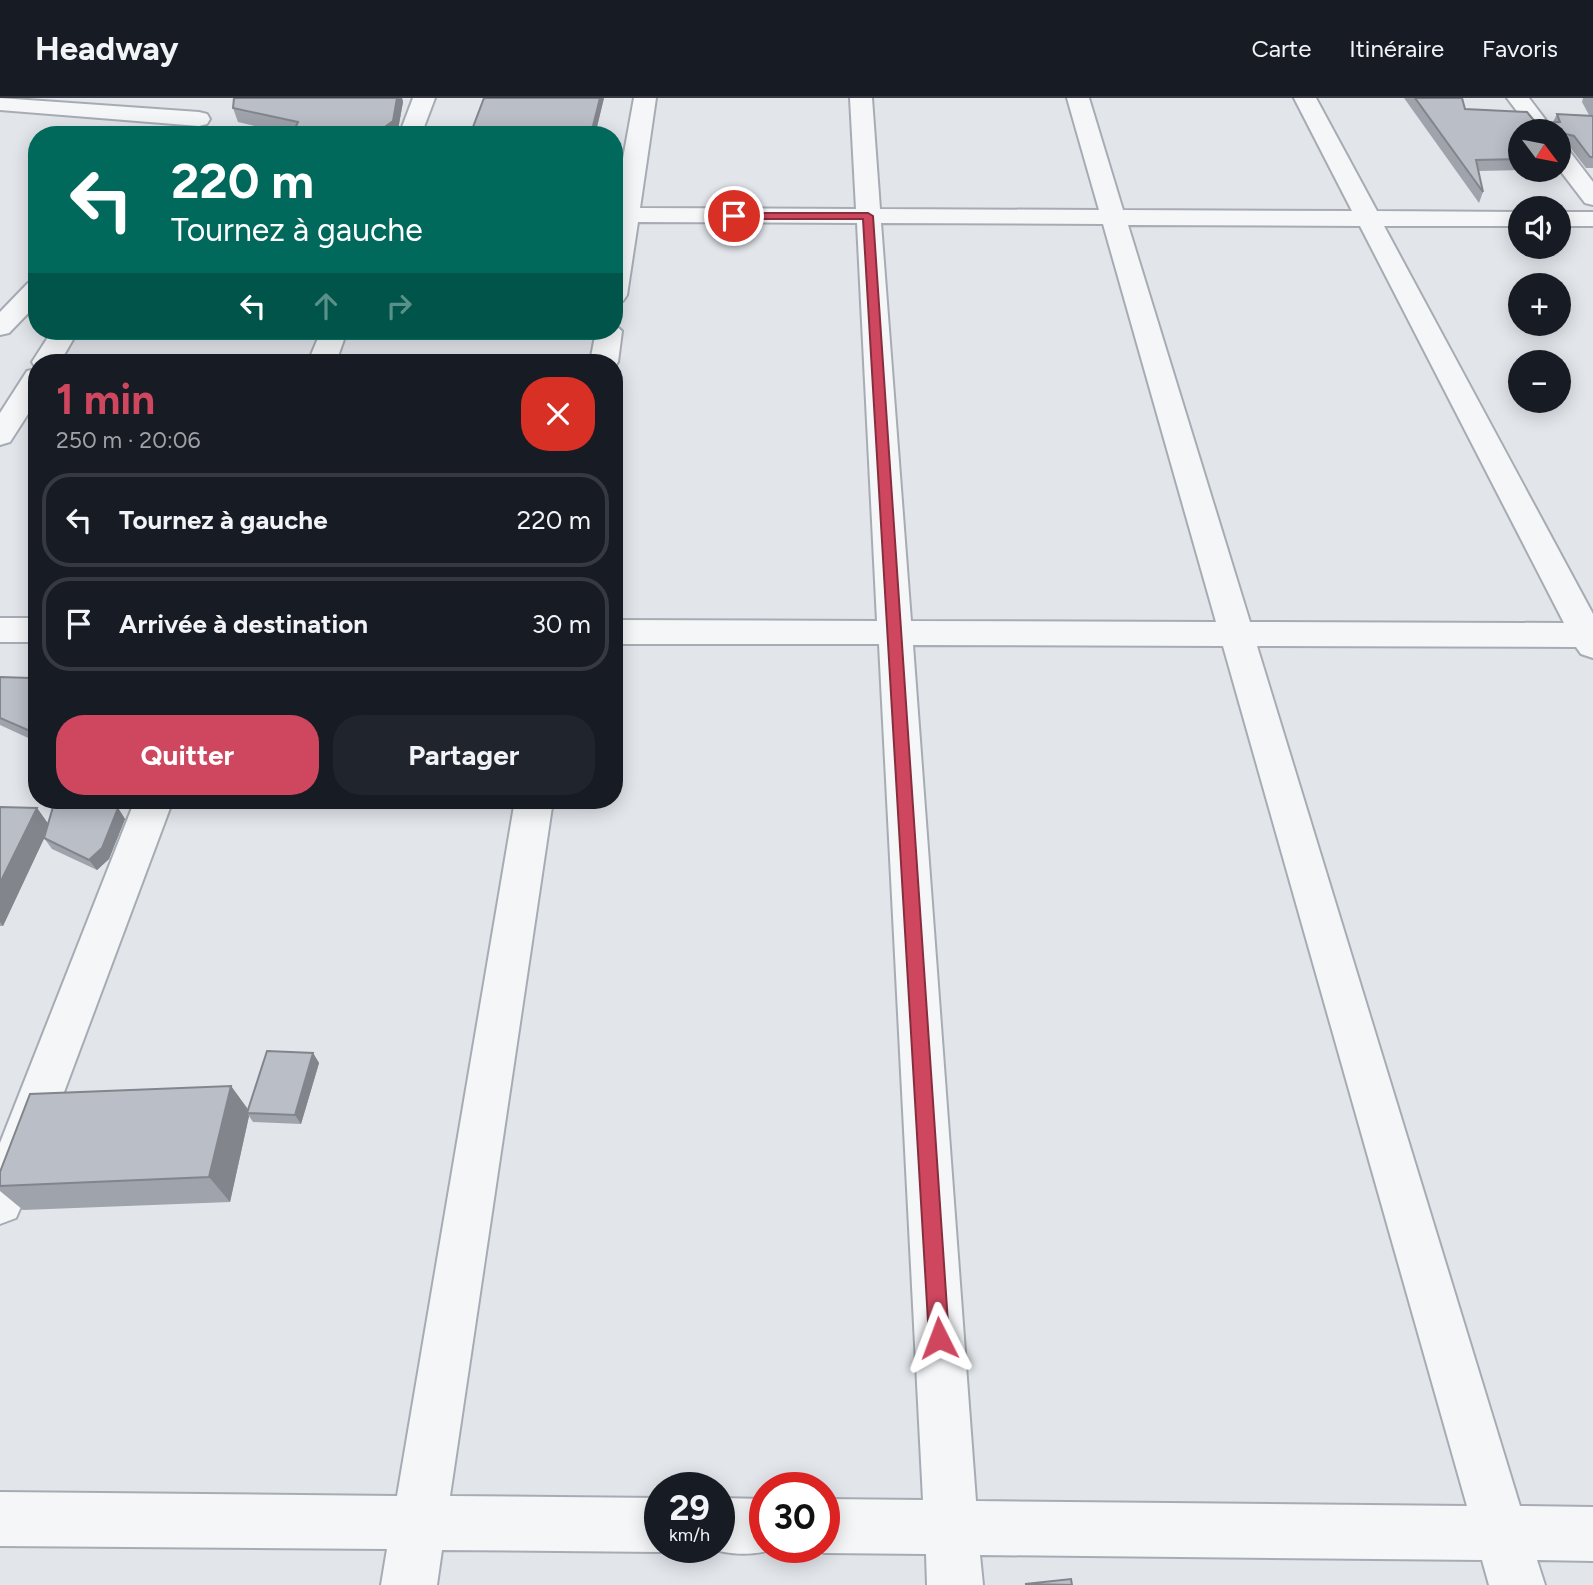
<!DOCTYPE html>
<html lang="fr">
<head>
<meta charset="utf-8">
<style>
	body { margin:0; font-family:Figtree,sans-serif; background:#20242c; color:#f1f3f6; height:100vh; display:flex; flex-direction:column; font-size:26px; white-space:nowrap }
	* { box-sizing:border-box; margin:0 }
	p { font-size:23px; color:#9ea1a6 }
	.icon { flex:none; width:38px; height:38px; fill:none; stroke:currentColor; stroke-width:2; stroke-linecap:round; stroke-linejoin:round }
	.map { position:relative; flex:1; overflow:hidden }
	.panel { position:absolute; left:28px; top:256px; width:595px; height:455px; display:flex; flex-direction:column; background:#171b24; border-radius:28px; box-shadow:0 4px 18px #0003 }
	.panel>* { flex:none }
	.top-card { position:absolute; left:28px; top:28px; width:595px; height:214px; border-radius:28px; box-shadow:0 4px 18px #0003; background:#00695c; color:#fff; overflow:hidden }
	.needle { width:46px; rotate:122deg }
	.controls { position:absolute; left:1508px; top:21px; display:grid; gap:14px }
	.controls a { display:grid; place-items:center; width:63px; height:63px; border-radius:50%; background:#171b24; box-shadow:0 4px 18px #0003; font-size:35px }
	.speed { position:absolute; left:644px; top:1374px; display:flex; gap:14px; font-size:35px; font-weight:700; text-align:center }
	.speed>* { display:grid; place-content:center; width:91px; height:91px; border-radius:50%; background:#171b24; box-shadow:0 4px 18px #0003; line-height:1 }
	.speed small { font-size:18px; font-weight:400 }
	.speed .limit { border:10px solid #d22; background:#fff; color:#111 }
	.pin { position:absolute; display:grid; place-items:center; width:60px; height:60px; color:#fff; margin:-30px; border:4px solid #fff; border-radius:50%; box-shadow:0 2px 7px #0007 }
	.me { position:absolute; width:77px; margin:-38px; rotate:357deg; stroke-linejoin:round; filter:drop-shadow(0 0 5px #0008) }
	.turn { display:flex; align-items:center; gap:24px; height:147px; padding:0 28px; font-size:32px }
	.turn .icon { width:91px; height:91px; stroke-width:2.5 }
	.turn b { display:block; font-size:49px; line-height:60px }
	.lanes { display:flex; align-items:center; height:66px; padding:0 28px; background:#0003; justify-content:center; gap:35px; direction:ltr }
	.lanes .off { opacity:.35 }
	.round { display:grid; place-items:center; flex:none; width:74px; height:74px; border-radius:28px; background:#20242c }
	.head { display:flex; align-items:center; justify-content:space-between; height:119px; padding:0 28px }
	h1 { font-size:42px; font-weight:700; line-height:52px; color:#cf475f }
	.action { display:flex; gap:14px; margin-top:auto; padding:14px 28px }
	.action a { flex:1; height:80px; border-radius:28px; background:#cf475f; color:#fff; font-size:28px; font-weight:700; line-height:80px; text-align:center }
	.action a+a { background:#20242c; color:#f1f3f6 }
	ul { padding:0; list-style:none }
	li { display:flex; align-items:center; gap:21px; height:94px; margin:0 14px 10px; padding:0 14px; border:4px solid #363941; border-radius:28px }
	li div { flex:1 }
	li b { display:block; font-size:26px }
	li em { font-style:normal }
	header { display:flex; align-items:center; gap:42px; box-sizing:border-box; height:98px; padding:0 35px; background:#171b24; border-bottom:2px solid #363941 }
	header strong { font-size:33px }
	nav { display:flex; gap:38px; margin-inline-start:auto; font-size:24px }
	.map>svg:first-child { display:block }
</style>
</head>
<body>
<header>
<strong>Headway</strong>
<nav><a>Carte</a><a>Itinéraire</a><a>Favoris</a></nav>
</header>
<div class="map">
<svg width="1593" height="1487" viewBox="0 0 1593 1487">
	<rect width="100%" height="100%" fill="#e2e5ea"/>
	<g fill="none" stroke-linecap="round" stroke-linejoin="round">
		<defs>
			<path id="minor" d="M0,0L199,14L207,16L210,21L207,26L199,28L0,12Z
				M413,0H435L421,37H399Z
				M634,0H656L640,110L856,111L850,0H872L880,111L1099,112L1067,0H1089L1123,112L1352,113L1294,0H1316L1377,113L1521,114V128H1384L1593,516V560L1581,556L1576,549L1257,548L1520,1408L1593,1409V1463L1537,1462L1545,1487H1489L1482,1462L980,1457L983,1487H927L926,1456L824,1455L810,1449H824V1401L923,1402L879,546H614V522L877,523L857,125L638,124L627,197L623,203L614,205V110ZM881,125L1103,126L1216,524L911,523ZM1128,127L1360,128L1564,525L1250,524ZM913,547L1223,548L1467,1408L976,1403Z
				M1507,0H1529L1554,33H1532Z
				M1559,48L1567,50L1593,84V107L1585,105L1559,71Z
				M1559,114H1593V128H1559Z
				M37,183V206L9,235L0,237V214L28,185Z
				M614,226L622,233L618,264L614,269V264H590L596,233H614Z
				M52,233H78L60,264H37L36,270L32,264Z
				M321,233H347L336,264H308Z
				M37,271V302L10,344L0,347V315L27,273Z
				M0,520H37V544H0Z
				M135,702H173L23,1104L16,1120L0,1126V1045Z
				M515,702H553L450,1398L660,1400V1449H672L660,1454L442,1452L437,1487H381L387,1451L0,1448V1394L397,1398Z
				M719,1400L765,1401V1449H779C758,1458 728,1458 707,1449H719Z"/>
		</defs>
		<use href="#minor" stroke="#a7acb4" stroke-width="4"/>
		<use href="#minor" fill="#f4f6f8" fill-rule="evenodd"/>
	</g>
	<path fill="#9fa3ab" d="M402,0L403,4L397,37H292L238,24L233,10Z
		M484,0H604L595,37H470Z
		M1404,0H1462L1465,11L1536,25L1553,24L1557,16L1589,17L1582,4L1583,0H1593V70H1586L1569,48L1562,47L1561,60L1559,65V33H1521V72H1524L1478,73L1483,94L1479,105Z
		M0,579L37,582V644L0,627Z
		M0,709L37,710L48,726L118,710L125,721L109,761L97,772L52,751L44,740L3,828H0Z
		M313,955L319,965L301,1026L253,1024L249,1018L230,1104L23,1112L0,1093V1074L231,988L248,1012Z"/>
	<path fill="#82858b" d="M397,0H402L403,4L397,37H374Z
		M600,0H604L595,37H591Z
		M37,710L50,728L3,828L0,824V785Z
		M118,710L125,721L109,761L97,772L89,762Z
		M313,955L319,965L301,1026L295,1017Z
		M231,988L250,1014L247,1015L249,1018L230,1104L209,1079Z"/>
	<path fill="#b9bec7" stroke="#82858b" stroke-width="2" d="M234,0H397L393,23L374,37H357L337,32L335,37H292L298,24L233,10Z
		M484,0H600L591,36L470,37Z
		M1415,0H1462L1465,11L1527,14L1536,25L1560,24L1557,16L1593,18V59H1590L1574,38L1562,35L1561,60H1559V33H1521V61L1476,62L1483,94Z
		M371,258L525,260V264H368Z
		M0,579L31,580L37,582V636L0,620Z
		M55,702H101L118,710L102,750L89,762L44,740Z
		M0,709L37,710L0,785Z
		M267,953L313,955L295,1017L247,1015Z
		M231,988L209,1079L0,1088V1074L30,996Z
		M1071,1481L1072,1487L1025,1486Z"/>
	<path fill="#cf475f" stroke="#872e3e" stroke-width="2" d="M731,115H868L873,118L949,1240L946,1247L939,1250L932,1247L929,1240L863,121H734L731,120Z"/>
</svg>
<div class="controls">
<a><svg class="needle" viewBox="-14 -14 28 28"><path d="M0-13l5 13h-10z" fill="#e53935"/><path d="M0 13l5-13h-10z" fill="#9ea1a6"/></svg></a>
<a><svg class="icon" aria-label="sound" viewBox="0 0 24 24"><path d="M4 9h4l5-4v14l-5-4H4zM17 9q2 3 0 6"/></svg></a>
<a>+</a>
<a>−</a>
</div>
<div class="speed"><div>29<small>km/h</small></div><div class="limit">30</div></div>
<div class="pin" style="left:734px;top:118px;background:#d93025"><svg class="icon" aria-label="arrive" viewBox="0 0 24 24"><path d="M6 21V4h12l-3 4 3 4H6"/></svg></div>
<svg class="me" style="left:939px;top:1240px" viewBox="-20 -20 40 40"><path d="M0-17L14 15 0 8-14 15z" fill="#cf475f" stroke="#fff" stroke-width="4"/></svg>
<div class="top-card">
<div class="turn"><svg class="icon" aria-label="left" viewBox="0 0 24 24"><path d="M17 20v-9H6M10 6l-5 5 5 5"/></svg><div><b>220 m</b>Tournez à gauche</div></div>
<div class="lanes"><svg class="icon" aria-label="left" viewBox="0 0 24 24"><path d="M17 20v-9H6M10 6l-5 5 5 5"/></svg><svg class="icon off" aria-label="ahead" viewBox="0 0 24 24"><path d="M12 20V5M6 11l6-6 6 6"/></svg><svg class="icon off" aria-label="right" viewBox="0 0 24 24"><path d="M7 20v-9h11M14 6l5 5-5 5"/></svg></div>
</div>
<section class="panel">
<div class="head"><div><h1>1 min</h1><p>250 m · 20:06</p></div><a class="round" style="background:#d93025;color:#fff"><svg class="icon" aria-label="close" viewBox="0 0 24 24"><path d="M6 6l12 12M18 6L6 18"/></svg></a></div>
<ul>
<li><svg class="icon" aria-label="left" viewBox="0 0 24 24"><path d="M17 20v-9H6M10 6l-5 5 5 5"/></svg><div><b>Tournez à gauche</b></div><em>220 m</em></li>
<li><svg class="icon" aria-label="arrive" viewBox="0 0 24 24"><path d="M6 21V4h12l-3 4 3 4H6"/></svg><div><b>Arrivée à destination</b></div><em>30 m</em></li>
</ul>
<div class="action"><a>Quitter</a><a>Partager</a></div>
</section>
</div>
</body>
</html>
